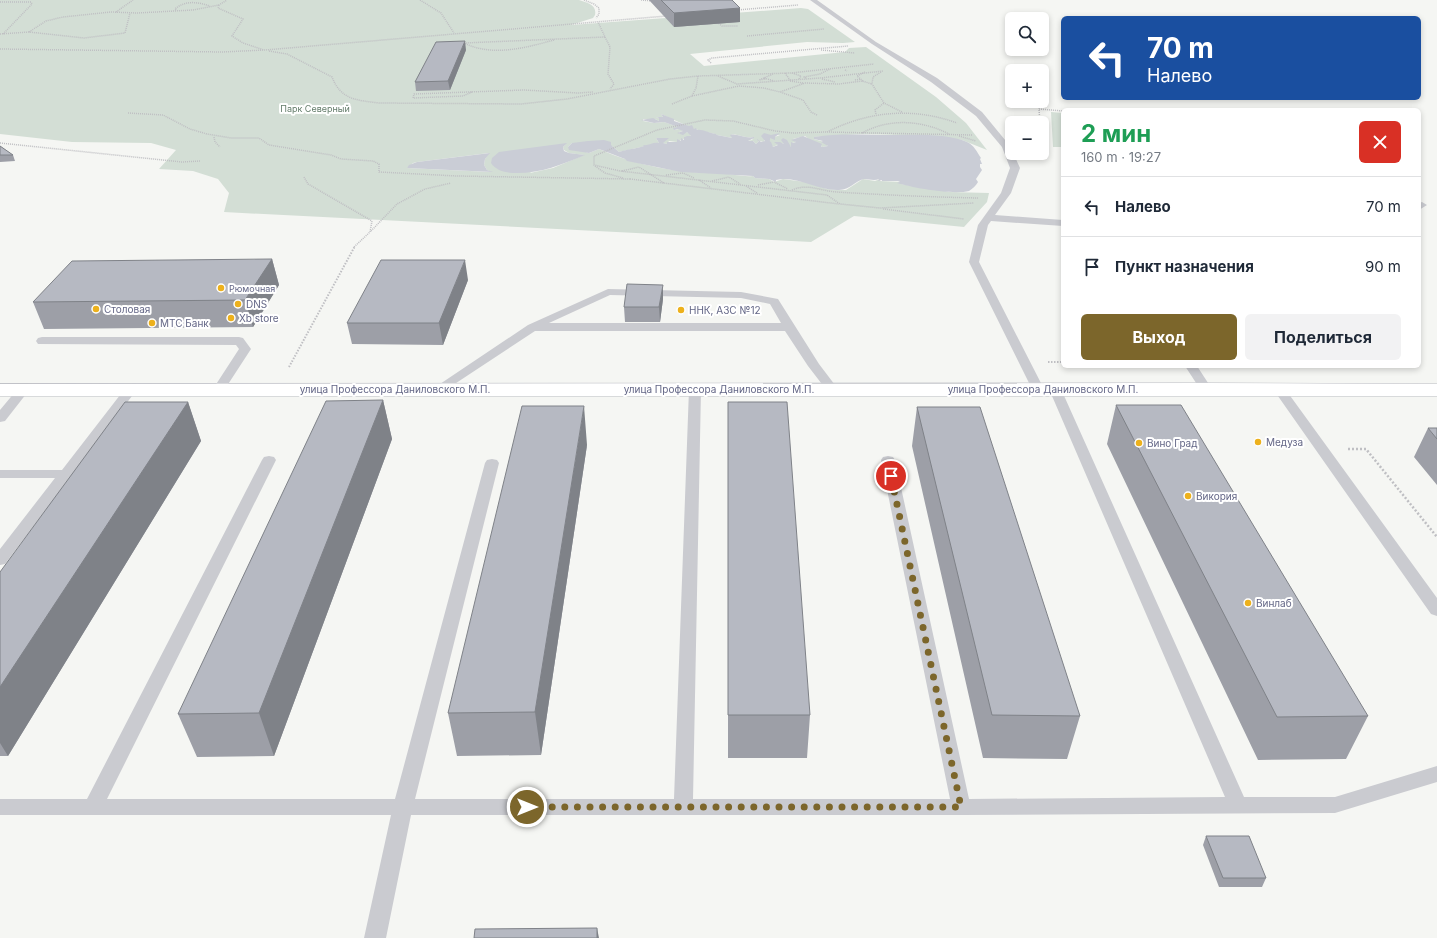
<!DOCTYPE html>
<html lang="ru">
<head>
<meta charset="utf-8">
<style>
	body { margin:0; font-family:Inter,sans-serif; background:#f2f2f3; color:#1f2937; height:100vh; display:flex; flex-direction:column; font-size:15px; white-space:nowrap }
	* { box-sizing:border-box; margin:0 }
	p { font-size:13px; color:#747a83 }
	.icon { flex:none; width:22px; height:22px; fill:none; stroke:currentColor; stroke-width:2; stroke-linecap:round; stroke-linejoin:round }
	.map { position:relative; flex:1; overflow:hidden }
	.drawer { position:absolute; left:1061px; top:108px; width:360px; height:260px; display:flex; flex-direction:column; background:#fff; border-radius:6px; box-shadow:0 2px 6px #0003 }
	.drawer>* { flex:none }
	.top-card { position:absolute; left:1061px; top:16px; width:360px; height:84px; border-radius:6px; box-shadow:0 2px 6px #0003; background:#1a4fa0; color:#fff; overflow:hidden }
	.fabs { position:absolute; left:1005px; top:12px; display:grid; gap:8px }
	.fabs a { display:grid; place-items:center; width:44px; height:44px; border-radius:6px; background:#fff; box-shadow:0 2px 6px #0003; font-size:20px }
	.pin { position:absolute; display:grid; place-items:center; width:34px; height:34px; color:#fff; margin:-17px; border:2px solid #fff; border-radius:50%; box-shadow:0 1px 4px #0007 }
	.me { position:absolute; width:44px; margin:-22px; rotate:90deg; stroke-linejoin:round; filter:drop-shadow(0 0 3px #0008) }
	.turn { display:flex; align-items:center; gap:14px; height:84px; padding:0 20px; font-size:18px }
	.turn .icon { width:52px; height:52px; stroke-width:2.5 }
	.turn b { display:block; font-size:28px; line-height:34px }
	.round { display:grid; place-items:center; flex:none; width:42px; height:42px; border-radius:6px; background:#f2f2f3 }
	.overview { display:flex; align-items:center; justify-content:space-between; height:68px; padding:0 20px }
	h1 { font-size:24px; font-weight:700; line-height:30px; color:#1e9e55 }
	.action { display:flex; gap:8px; margin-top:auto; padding:8px 20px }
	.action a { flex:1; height:46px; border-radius:6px; background:#7c662b; color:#fff; font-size:16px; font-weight:700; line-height:46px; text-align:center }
	.action a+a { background:#f2f2f3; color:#1f2937 }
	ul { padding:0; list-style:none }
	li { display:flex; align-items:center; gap:12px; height:60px; padding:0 20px; border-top:1px solid #e0e1e3 }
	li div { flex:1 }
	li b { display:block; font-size:15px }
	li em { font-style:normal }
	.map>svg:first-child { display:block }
</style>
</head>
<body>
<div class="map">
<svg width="1437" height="938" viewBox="0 0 1437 938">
	<rect width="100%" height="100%" fill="#f5f6f3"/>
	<path fill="#d3ded5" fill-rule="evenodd" d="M0,0H579C588,3 597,5 595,15L593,18L571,25L801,8L808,9L855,42L843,43L807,42L690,54L704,66L845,52L849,48L866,47L936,97L966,123L987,150L962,140L935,136L862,134L814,137V139L824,142L822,143H825L828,146L822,147L820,144L810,140L805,136L793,139L796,142L792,143L791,147L784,142L785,144L781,143L773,147L767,140L769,138H772L780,135H766L764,142L759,141L756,144L753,141H747L752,140L754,137C746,139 736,133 731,135L732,138L717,135L715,134L694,129L661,114L663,117H656L659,118V121L655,119H643V121L654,123L664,122L679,127L674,130L679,129L684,131L679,132V134L687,132L692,135L677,142L669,141L667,144L662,143L665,138H656L659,143L619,152L612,146L576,143H572L568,147L589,153L599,149C637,166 678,173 720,173C732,174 743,177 753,176L755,178L769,179L774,182L783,179L805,182L827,189L838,190H846L863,179L875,181L880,179V181L901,182V184L950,192L989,193L987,202L964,227L854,216L811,242L224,212L229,193L218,179L193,171L159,169L176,150L151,143L72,142L0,134ZM566,144L563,147L564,150L569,153L584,155L553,168L530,173ZM489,153L485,159L484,165L487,170L491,172L407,168L413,163L417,162Z
		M1051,112L1063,113V147H1053Z"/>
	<path fill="#cacdd6" d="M661,114L674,119V121L689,126L692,125L694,129L696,128L697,130C702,129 709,133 716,134L717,135L732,138L730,135C737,133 745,139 754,137V138L748,141H753L756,144L759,141L757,140V139L761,142L765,141L761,136L764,133L771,135L780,133L775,137V140L770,138V141L768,140L771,142L773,147L778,145L774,142H780L784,144L781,140L783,138L787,140L791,147V142L793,143L796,142L791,140L803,136L822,144L821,146L822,147L828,146L821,142L823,141L814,139V137C839,133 866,135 891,135C914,135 946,133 967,142C974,145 977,152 981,158L980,159L982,164H980V167L982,170L976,179L978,182C976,186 972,189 969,191C953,195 914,188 897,183L900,182L898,181H882V180L878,181L879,179C874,181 869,179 864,179C855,181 850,190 839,190C817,191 797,175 776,180V182L769,179L755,178L753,176L681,172L627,161L625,159L599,149L589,153L569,150L568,147L572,143L588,141L604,140L611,142V145L619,152C628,149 635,149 644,146L643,145C649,146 652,142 659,143L656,138H669L663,143L667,144V142H677V139L681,141V138L684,140V137H687L685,136H691L687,132L683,135L677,133L683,131L678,129L674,130L673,128L678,127L664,122L654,123L641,120L653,118L659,121V118L656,117H663Z
		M567,143L563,147L564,151L569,153L585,155C560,165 543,173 516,173C507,173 496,171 491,163L492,158L499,152Z
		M490,153L485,159L484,165L487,170L493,172L407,168L409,165L417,162Z"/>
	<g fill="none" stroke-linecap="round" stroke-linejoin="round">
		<defs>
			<path id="secondary" d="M1206,383L1437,384V396H0V384Z"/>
		</defs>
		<use href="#secondary" stroke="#bcbdc4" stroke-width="1"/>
		<path stroke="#bfbfc3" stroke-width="1.5" stroke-dasharray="1 1" stroke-linecap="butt" d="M420,0L441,13L454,33
			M584,0L594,4L599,8V14L596,18
			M641,0L653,1
			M0,2H31L32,4L3,34
			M219,5L218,8L243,19L232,36L243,43L264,50
			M176,10L175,9C185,0 198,2 210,6
			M737,10L798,5
			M116,12L133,0
			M717,22L722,26H738
			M29,32L46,21L63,17L111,12L137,13L193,10L219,5L227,0
			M0,34L29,32L84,38L125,33L130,13
			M747,36L824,29
			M605,37L610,47L608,74L614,84L610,89
			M554,40C525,48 492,57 464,43L605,37L598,22
			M0,49L222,52L265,50L666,16
			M821,50L855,53
			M269,51L287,54L332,77C341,100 356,100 379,103L521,104L567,99L670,79L698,76L791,73L874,64
			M711,63L708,60L712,58L848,46
			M845,70L847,71
			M881,72L873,77L872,84L884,103L902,112
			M785,73L790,80
			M792,73L801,76L799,79
			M773,74L764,78L774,81
			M718,76L737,84L820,78L883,71
			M764,78L759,80L766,79
			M806,78L804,77L820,74L830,69
			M822,79L835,82
			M855,80L861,79
			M790,81L803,83
			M863,81L857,76L865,72
			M472,92L463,96L413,98L414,94L524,90L578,93L593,92
			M692,96L739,86L764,88L780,92
			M672,104L692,96L696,88L698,76
			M128,113L163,115L190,129L207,134L231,138H259L269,145L331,155L341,159L373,161L379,164V172L457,176L630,179
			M876,114L875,110L884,103
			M817,115L811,112L803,100L780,92L805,83L839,84L862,81L872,84
			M1040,123L1039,109L1063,111
			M827,132C869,111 913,107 957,123
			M862,133C889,118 922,120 949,134
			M972,135L826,132L793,133L775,131L733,121L705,120L657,130L594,156V165L620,171L827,195L840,204L880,208L974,203
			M959,136L976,141
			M214,137L215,142L220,147
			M0,143L182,162L200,161
			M595,166L605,173L623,178
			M622,171L639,167L664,183
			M666,175L683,173L694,178
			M304,177L308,184L372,221L370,232L354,247
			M630,179L839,204
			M699,180L711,188
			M712,181L729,177L740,184
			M758,185L774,182L788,189
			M746,186L757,193
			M792,190C808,183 820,191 837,192C884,195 931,197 978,198
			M883,209L964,219
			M371,231L397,204L425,189L451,183"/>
		<path stroke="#bfbfc3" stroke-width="2" stroke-dasharray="1.5 1.5" stroke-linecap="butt" d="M1048,362H1063
			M289,367L355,246"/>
		<path stroke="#bfbfc3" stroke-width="2.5" stroke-dasharray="2 2" stroke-linecap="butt" d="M1348,449H1366L1437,537"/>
		<path fill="#cacbd0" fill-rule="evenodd" d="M810,0H817L876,42L937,78L982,112L1010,146L1020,168L1011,193L995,215L1063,220V226L991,221L988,225L979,262L1044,389L1042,392H1034L1032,389L969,262L978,225L1001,193L1010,168L1002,147L976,116L931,82L872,44Z
			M1422,202L1427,205L1419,210V203Z
			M608,289L741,292L778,299L819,364L838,389L836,392H828L808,366L785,331H535L444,391H436L434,388L528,325ZM610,295L741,298L770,304L781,323H549Z
			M42,337H239L243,338L251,349L223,392H215L213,389L239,349L236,345L38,344L36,341L38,338Z
			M1185,366H1197L1212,389L1210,392H1202Z
			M24,385L28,386L30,389L5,421L0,422V410L20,386Z
			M131,385L135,386L137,389L135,392L5,564L0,565V549L55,478H0V470H62L127,386Z
			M695,385L699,386L701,389L693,799H950L881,460L883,457L888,456L893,457L895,460L969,799L1225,797L1049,389L1051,386H1059L1061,389L1244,797H1335L1437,766V782L1335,813L961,815H411L386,938H364L391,815H0V799H87L262,460L264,457L269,456L274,457L276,460L107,799H395L485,463L487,460L492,459L497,460L499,463L415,799H674L689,389L691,386Z
			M1279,385L1283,386L1437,598V616L1431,614L1273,389L1275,386Z"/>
		<use href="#secondary" fill="#fff" fill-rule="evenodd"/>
	</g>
	<path fill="#9d9fa7" d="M649,0H732L740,8V22L674,27Z
		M466,50L450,90L416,91L415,82Z
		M0,146L13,155L15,161L0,162Z
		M272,259L279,285L253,327L44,329L33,302Z
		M468,280L443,345L352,344L347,323Z
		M663,299L660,322H625L624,307Z
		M383,400L392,439L274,756L197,757L178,714Z
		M188,402L201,441L8,756H0V572Z
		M728,402L810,715L807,758H728Z
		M1116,405L1368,716L1346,759L1258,760L1107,444Z
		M917,407L1080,716L1067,759L983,758L912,446Z
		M1428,428H1437V485L1414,457Z
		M587,445L541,755L457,756L448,713Z
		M1206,836L1266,878L1262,887H1219L1203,845Z"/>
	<path fill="#7f8288" d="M740,8V22L674,27V13Z
		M465,41L466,50L450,90L448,81Z
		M272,259L279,285L253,327L245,300Z
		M465,260L468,280L443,345L439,323Z
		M663,285V299L660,322L659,307Z
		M383,400L392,439L274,756L259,713Z
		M188,402L201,441L8,756L0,743V687Z
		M584,406L587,445L541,755L535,712Z
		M597,928L599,938H597Z"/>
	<path fill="#b6b9c2" stroke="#7f8288" d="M661,0H732L740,8L674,13Z
		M465,41L448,81L415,82L436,42Z
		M0,146L13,155H0Z
		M272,259L245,300L33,302L72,261Z
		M381,260H465L439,323H347Z
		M627,284L663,285L659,307H624Z
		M383,400L259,713L178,714L326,401Z
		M125,402H188L0,687V572Z
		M728,402H787L810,715H728Z
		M1116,405H1181L1368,716L1277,717Z
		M522,406H584L535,712L448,713Z
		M917,407H980L1080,716L992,715Z
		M1428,428H1437V439Z
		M1206,836H1249L1266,878H1223Z
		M597,928V938H474L475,929Z"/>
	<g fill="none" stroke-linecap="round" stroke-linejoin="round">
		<path stroke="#7c662b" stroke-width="7" stroke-dasharray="0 12.6" d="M527,807H961L891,476"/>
	</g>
	<g fill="#edb11c" stroke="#fff" stroke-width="1.5">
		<circle cx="221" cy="288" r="4"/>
		<circle cx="238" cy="304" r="4"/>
		<circle cx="96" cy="309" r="4"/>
		<circle cx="681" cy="310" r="4"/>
		<circle cx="231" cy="318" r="4"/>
		<circle cx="152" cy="323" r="4"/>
		<circle cx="1258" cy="442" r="4"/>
		<circle cx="1139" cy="443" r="4"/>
		<circle cx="1188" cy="496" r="4"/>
		<circle cx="1248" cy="603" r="4"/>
	</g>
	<g text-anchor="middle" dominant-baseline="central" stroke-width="4" stroke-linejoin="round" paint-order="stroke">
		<g font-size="9" fill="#637c6a" stroke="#fff">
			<text x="315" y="108">Парк Северный</text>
		</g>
		<g font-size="9" fill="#636686" stroke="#fff" text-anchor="start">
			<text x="229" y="288">Рюмочная</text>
		</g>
		<g font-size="10" fill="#636686" stroke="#fff" text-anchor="start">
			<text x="246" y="304">DNS</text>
			<text x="104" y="309">Столовая</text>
			<text x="689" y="310">ННК, АЗС №12</text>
			<text x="239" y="318">Xb store</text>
			<text x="160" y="323">МТС Банк</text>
			<text x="1266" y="442">Медуза</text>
			<text x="1147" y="443">Вино Град</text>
			<text x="1196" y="496">Викория</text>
			<text x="1256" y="603">Винлаб</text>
		</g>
		<g font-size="10" fill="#636686" stroke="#fff">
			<text x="395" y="389">улица Профессора Даниловского М.П.</text>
			<text x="719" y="389">улица Профессора Даниловского М.П.</text>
			<text x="1043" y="389">улица Профессора Даниловского М.П.</text>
		</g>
	</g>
</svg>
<div class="fabs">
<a><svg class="icon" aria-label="search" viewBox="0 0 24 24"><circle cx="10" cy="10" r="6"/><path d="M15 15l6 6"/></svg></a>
<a>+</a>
<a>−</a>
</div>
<div class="pin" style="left:891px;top:476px;background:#d93025"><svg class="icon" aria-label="arrive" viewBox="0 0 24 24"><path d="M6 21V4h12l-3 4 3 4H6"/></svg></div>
<svg class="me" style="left:527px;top:807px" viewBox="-20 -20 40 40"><circle r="17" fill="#7c662b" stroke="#fff" stroke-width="3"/><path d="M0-11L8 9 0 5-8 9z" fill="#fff"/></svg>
<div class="top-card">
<div class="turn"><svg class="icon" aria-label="left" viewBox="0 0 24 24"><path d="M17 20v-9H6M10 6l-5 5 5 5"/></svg><div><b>70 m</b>Налево</div></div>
</div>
<section class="drawer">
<div class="overview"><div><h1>2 мин</h1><p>160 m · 19:27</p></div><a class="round" style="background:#d93025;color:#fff"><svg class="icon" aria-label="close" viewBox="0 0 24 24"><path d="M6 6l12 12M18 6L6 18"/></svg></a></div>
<ul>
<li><svg class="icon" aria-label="left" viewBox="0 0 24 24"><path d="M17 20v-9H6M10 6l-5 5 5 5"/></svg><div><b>Налево</b></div><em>70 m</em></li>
<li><svg class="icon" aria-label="arrive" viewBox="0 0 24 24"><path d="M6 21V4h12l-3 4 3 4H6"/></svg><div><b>Пункт назначения</b></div><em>90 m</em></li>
</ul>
<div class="action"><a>Выход</a><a>Поделиться</a></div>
</section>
</div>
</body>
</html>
